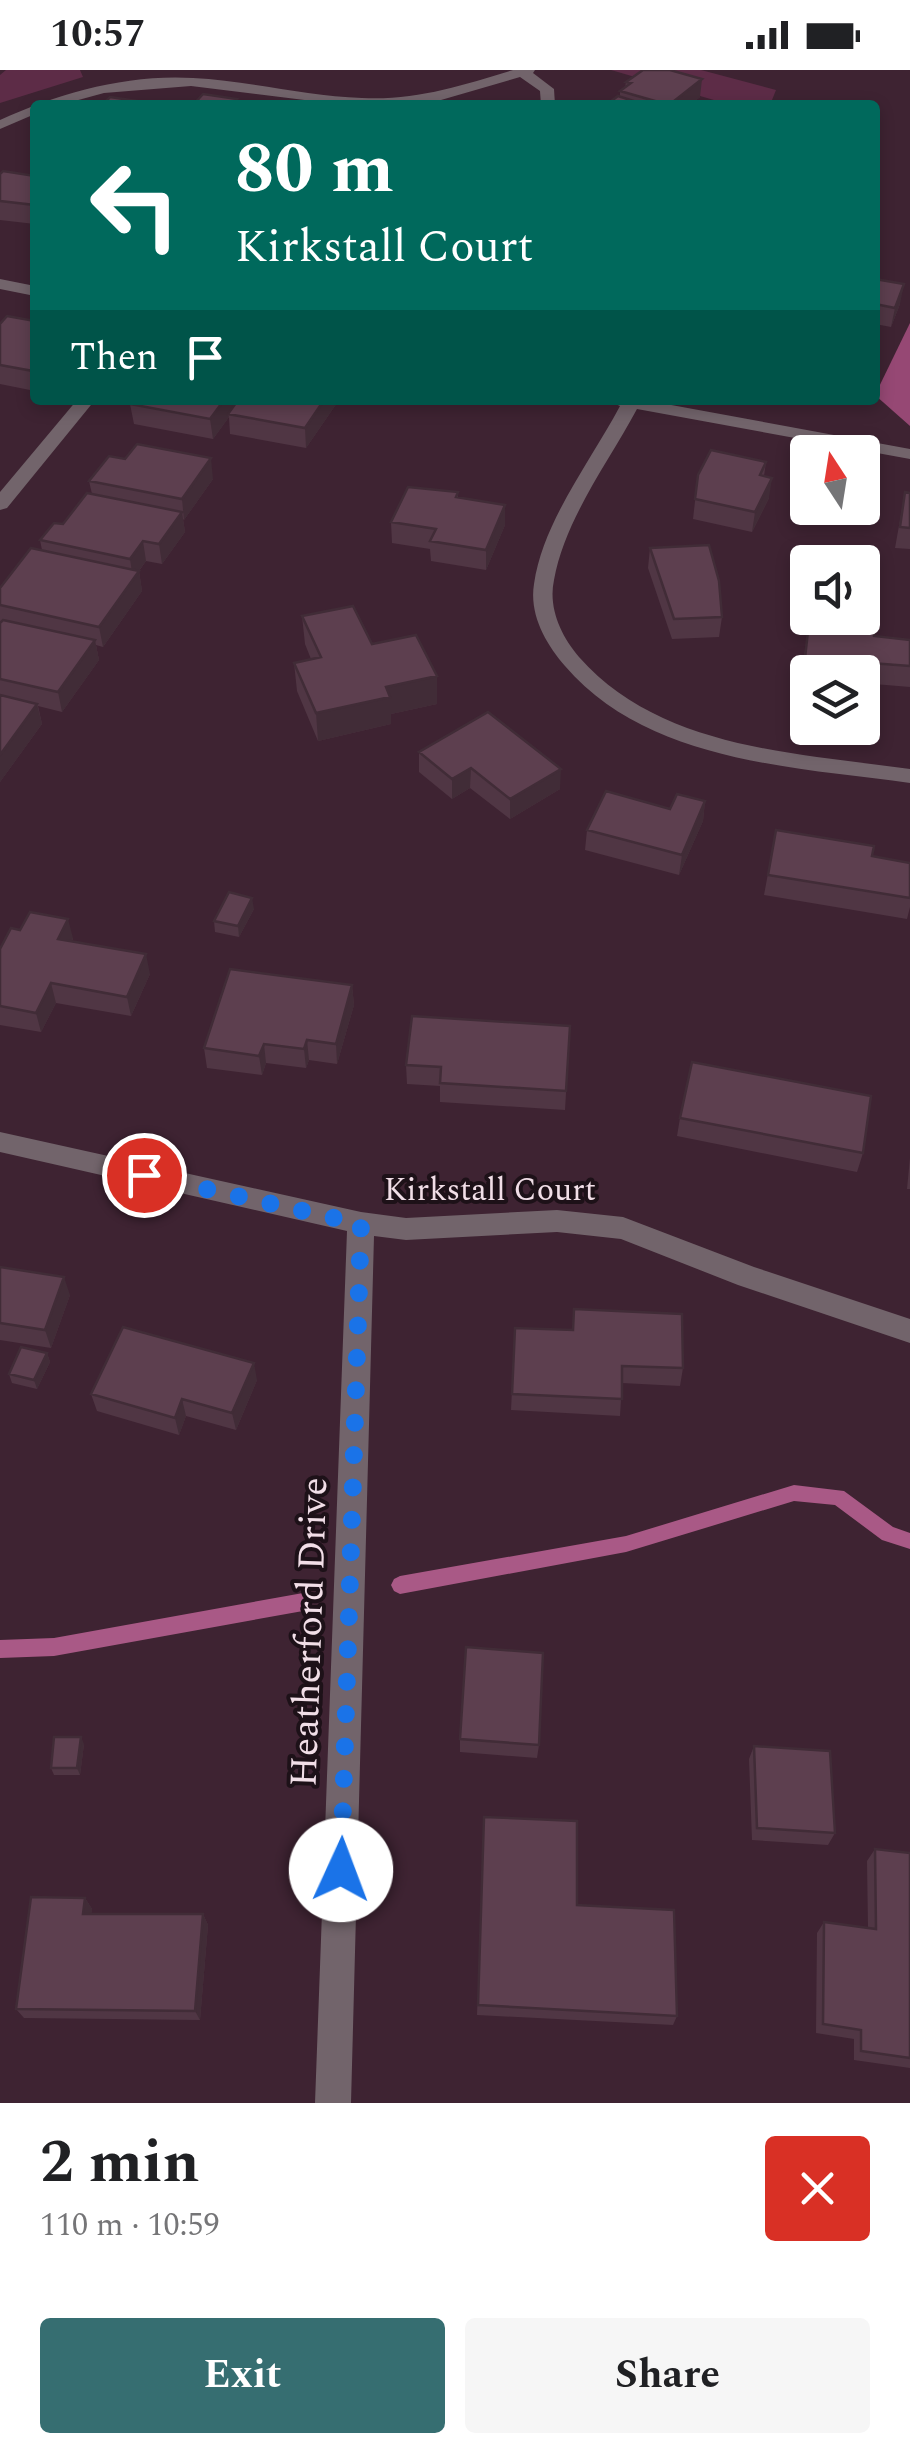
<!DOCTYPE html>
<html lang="en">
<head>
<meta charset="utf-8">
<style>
	body { margin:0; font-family:Spectral,serif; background:#f6f6f6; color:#202124; height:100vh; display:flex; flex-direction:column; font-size:38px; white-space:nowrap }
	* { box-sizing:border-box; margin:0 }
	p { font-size:32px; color:#757577 }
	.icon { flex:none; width:55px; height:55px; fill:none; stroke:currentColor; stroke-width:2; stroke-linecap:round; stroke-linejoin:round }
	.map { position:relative; height:2033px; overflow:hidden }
	.panel { display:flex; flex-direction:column; background:#fff; flex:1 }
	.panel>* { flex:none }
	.top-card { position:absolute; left:30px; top:30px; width:850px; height:305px; border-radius:10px; box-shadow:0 5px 15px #0003; background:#00695c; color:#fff; overflow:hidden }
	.needle { width:65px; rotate:348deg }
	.fabs { position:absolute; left:790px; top:365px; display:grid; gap:20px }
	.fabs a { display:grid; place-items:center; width:90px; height:90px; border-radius:10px; background:#fff; box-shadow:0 5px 15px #0003; font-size:50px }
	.pin { position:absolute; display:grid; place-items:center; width:85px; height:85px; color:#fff; margin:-42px; border:5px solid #fff; border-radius:50%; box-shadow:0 2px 10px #0007 }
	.me { position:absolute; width:110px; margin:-55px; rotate:2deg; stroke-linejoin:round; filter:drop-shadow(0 0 8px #0008) }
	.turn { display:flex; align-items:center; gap:35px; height:210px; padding:0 40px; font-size:45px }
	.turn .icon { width:130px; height:130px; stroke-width:2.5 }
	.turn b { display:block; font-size:70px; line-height:85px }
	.then { display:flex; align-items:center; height:95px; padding:0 40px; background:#0003; gap:20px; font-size:38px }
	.round { display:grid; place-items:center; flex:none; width:105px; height:105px; border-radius:10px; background:#f6f6f6 }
	.summary { display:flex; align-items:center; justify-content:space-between; height:170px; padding:0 40px }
	h1 { font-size:60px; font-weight:700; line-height:75px }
	.cta { display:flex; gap:20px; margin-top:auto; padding:20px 40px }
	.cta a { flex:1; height:115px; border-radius:10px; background:#366e71; color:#fff; font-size:40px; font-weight:700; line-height:115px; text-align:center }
	.cta a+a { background:#f6f6f6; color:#202124 }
	.status { display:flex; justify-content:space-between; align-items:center; height:70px; padding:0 50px; background:#fff; direction:ltr }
	.status svg { height:28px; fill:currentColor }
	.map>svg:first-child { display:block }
</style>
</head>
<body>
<div class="status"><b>10:57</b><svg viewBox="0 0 49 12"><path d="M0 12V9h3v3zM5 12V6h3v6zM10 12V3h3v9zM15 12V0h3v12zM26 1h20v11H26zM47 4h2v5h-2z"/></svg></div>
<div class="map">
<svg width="910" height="2033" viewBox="0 0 910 2033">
	<rect width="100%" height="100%" fill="#3e2332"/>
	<path fill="#5d2c47" d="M6,0H80L83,7L0,33V5Z
		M611,0H701L776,20L770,35H731Z"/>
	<path fill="#964874" d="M910,253V356L875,325Z"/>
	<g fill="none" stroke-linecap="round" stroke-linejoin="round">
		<path fill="#a95986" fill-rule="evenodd" d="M794,1415L844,1421L893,1457L910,1463V1479L882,1470L835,1435L794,1431L626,1482L400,1524L394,1521L391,1515L394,1509L400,1506L626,1466Z
			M303,1523L309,1526L312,1532L309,1538L303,1541L54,1586L0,1588V1570L54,1568Z"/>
		<path fill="#72646b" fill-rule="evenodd" d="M513,0H535L533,3L554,19L555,35H541L540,21L520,7L441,30L390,35H345L191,16L104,23L60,35H35V44L0,59V50C59,23 127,4 193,8C250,11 306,26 362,28C414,31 464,15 513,0Z
			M0,209L35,216V226L0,219Z
			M77,330H95L7,438L0,440V422Z
			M606,330H644L910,379V389L637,339C608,393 565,449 554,510C548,538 561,566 579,587C660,679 796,683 910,699V713C793,697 647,692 565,596C546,574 529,545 534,514C543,451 591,391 620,336Z
			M0,1062L361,1142L406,1148L557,1140L623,1147L754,1197L910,1249V1273L738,1215L621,1169L557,1162L406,1170L374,1166L351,2033H315L347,1161L0,1082Z"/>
	</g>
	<path fill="#503644" d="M626,12L700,27L690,35H606L620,27V21L625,18Z
		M0,104L35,106V154L0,150Z
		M875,209L900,234L891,257L875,254Z
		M35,251V321L0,314V254Z
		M134,330H339L306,378L230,364L229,347L213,369L134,354L130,334Z
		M766,392L764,406L769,428L752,462L693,449L698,405Z
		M213,409L184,450L183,449L185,462L162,494L146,491L139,501L142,521L103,577L96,575L99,590L62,642L38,636L42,654L0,712V518L42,480L40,470L63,454L92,424L89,411Z
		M458,422V427L505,435V455L486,500L431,491L430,479L392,473L391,452Z
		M905,422L910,423V479L895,478Z
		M650,478L722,547L719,567L672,569L648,498Z
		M302,546L372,574L437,606V634L391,644V654L318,671L297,621L294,593L311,589L305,574Z
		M809,552L874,566L910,570V617L862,613V602H808V609L801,608Z
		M419,682L560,719L510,749L470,718L452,729L419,702Z
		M705,731L703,751L679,805L585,780L587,760Z
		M776,760L872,786L910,828V837L907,849L764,825Z
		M254,839L239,867L215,862L214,851Z
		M73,868L72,871L150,904L131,946L56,933L41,962L0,955V879Z
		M352,915L354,935L337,994L309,990L306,998L266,993L262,1005L207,998L204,978Z
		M570,956L565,1040L440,1032V1016L407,1014L406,995Z
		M680,1048L863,1083L857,1102L677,1066Z
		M910,1088V1119H907Z
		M0,1197L70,1225L51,1278L0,1270Z
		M574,1239L683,1298L680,1316L622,1313L620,1346L511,1340L515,1258L572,1260Z
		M47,1283L50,1292L37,1319L12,1313L9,1304Z
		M257,1310L236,1360L186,1346L179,1365L97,1341L91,1324Z
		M460,1669L539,1675L537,1688L460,1682Z
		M84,1674L80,1705H54L51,1698Z
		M754,1676L835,1763L828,1775L752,1770L749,1689Z
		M484,1747L577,1835L677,1946L673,1955L477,1945Z
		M875,1779L910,1783V1998L854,1990V1969L816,1963L817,1863L824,1852L868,1858L867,1791Z
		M85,1828L92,1839L91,1844H203L208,1855L200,1950L24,1948L16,1939Z"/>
	<path fill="#412c37" d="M702,9L700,27L690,35H669Z
		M904,214L900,234L891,257L895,238Z
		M224,330H241L228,344L229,347L213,369L210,349Z
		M324,330H339L306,378L305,358Z
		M211,388L213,409L184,450L182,429Z
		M772,408L769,428L752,462L755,442Z
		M505,435V455L486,500V480Z
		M182,442L185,462L162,494L159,474Z
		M143,471L146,491L133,509L130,489Z
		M139,501L142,521L103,577L99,557Z
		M95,570L99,590L62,642L58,622Z
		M437,606V634L391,644V654L318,671L316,643L386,617Z
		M37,634L42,654L0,712V685Z
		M471,698L470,718L452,729V709Z
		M561,699L560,719L510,749V729Z
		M705,731L703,751L679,805L682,785Z
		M252,828L254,839L239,867L238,856Z
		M68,849L73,868L63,888L58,869Z
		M146,884L150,904L131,946L127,927Z
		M51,913L56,933L41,962L36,943Z
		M352,915L354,935L337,994L336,974Z
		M307,970L309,990L306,998L304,979Z
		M264,974L266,993L262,1005L259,986Z
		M64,1207L70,1225L51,1278L45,1260Z
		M47,1283L50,1292L37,1319L34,1310Z
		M254,1293L257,1310L236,1360L232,1343Z
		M182,1329L186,1346L179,1365L175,1348Z
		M81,1667L84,1674L80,1705L77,1698Z
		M85,1828L92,1839L90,1855L83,1844Z
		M203,1844L208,1855L200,1950L195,1941Z"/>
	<path fill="#5d3f4f" stroke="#412c37" stroke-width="2.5" d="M643,0H670L702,9L669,35L620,21L631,13L626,12Z
		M203,24L237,29L231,35H233H193Z
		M618,26L646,35H606Z
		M110,27L164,35H102Z
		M3,101L35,106V135L0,131V104Z
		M875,209L904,214L895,238L875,234Z
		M7,246L35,251V298L33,301L0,295V254Z
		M134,330H224L210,349L130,334Z
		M238,330H324L305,358L228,344Z
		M137,374L211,388L182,429L89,411L109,386L125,389Z
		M711,380L766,392L760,405L772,408L755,442L695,429L698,405Z
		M408,417L458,422L456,427L505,435L486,480L430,471L436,459L391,452Z
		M905,422L910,423V458L900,457Z
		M87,423L182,442L159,474L143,471L130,489L40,470L54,453L63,454Z
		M709,475L719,511L722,547L674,549L650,478Z
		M31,478L139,501L99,557L0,535V518Z
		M353,536L372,574L416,565L437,606L386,617L390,627L316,643L294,593L321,587L302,546Z
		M3,550L95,570L58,622L0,609V553Z
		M809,552L874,560V566L910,570V596L805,588Z
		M0,625L37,634L0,685Z
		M488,642L561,699L510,729L471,698L452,709L419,682Z
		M606,721L670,739L677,724L705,731L682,785L587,760Z
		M776,760L874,776L872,786L910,793V828L768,805Z
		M229,822L252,828L238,856L214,851Z
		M30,842L68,849L58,869L146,884L127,927L51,913L36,943L0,936V879L11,858L20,860Z
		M230,899L352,915L336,974L307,970L304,979L264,974L259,986L204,978Z
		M412,946L570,956L566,1021L440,1013L441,997L406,995Z
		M692,992L871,1026L863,1083L680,1048Z
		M0,1197L64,1207L45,1260L0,1253Z
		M574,1239L682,1244L683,1298L622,1296V1329L512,1324L515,1258L573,1260Z
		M123,1257L254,1293L232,1343L182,1329L175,1348L91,1324Z
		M21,1277L47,1283L34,1310L9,1304Z
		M466,1577L543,1583L539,1675L460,1669Z
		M54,1667H81L77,1698H51Z
		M754,1676L830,1681L835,1763L757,1758Z
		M484,1747L577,1751V1835L674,1840L677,1946L478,1935Z
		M875,1779L910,1783V1988L861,1981V1960L823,1954L824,1852L876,1859Z
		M31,1827L85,1828L83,1844H203L195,1941L16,1939Z"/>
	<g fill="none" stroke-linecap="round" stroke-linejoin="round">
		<path stroke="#1a73e8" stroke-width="18" stroke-dasharray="0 32.4" d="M144,1105L361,1154L341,1800"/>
	</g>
	<g text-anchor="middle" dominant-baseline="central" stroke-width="8" stroke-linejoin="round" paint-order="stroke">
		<g font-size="32" fill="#f1dee7" stroke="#1d1118">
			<text x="490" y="1120">Kirkstall Court</text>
		</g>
		<g font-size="38" fill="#f1dee7" stroke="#1d1118">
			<text transform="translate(310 1562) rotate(-88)">Heatherford Drive</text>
		</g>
	</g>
</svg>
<div class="fabs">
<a><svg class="needle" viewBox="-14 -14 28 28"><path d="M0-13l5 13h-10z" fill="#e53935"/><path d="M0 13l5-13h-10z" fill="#757577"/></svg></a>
<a><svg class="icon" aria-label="sound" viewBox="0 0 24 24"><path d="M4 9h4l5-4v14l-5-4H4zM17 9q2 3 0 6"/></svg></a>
<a><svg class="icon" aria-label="layers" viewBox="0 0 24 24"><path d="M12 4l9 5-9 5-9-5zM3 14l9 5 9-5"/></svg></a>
</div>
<div class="pin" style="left:144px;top:1105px;background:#d93025"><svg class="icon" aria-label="arrive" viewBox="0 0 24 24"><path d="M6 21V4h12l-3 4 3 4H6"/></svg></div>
<svg class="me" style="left:341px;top:1800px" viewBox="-20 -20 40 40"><circle r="19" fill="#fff"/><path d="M0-13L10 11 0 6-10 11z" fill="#1a73e8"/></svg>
<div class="top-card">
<div class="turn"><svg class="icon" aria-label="left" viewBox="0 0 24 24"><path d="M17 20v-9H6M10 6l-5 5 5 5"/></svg><div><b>80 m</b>Kirkstall Court</div></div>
<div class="then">Then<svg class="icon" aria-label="arrive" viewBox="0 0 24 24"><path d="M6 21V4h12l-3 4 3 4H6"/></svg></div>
</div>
</div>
<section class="panel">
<div class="summary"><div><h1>2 min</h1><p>110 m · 10:59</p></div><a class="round" style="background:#d93025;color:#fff"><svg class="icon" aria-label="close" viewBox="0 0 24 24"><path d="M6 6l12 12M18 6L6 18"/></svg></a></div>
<div class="cta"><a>Exit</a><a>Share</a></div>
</section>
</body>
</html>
